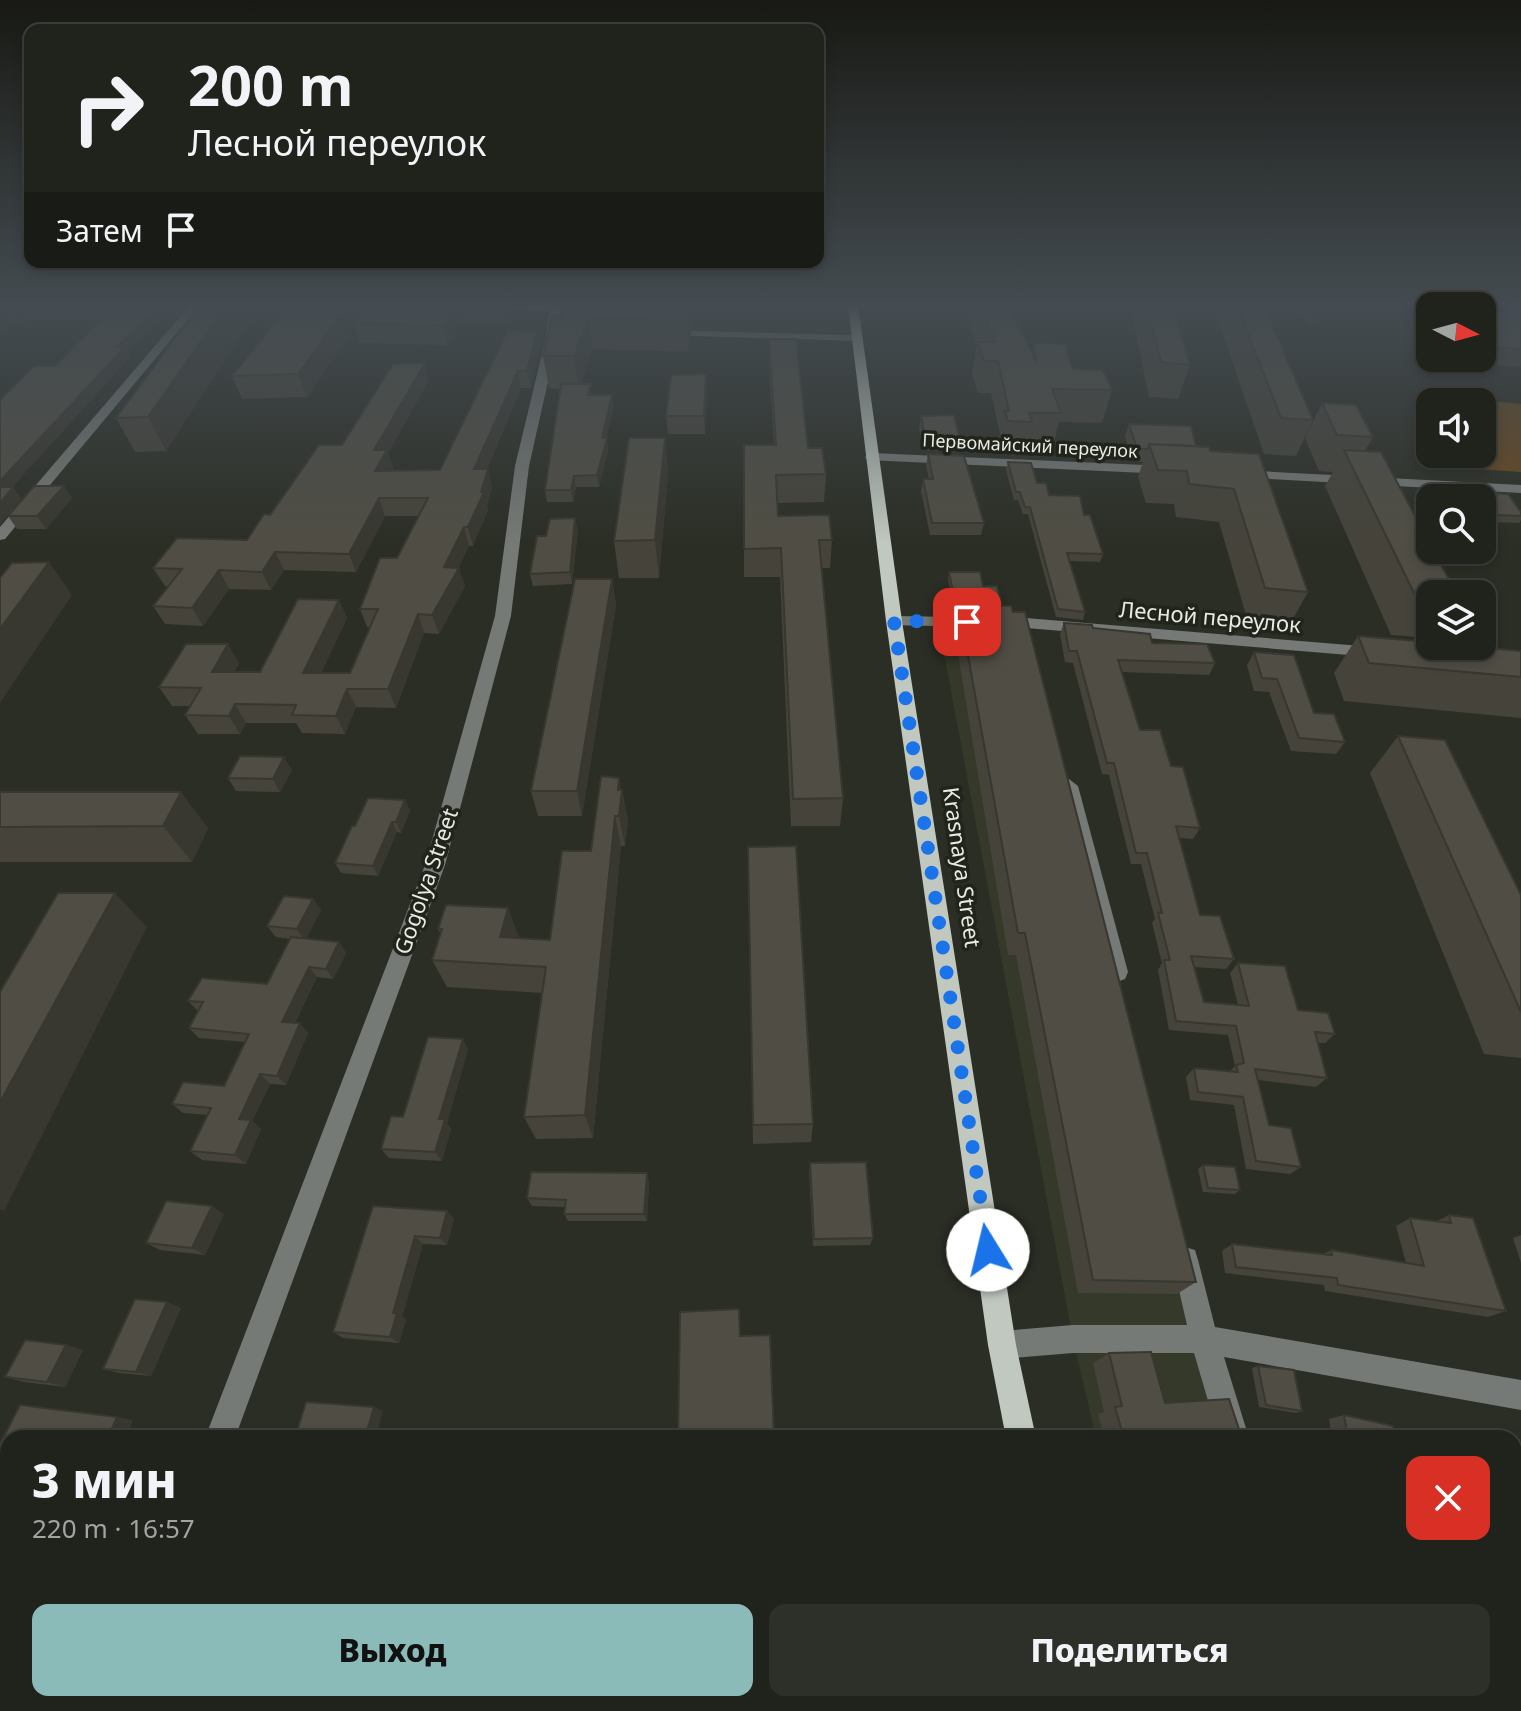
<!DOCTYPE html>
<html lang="ru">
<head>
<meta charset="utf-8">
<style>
	body { margin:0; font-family:"Noto Sans",sans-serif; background:#2d2f29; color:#f1f3f6; height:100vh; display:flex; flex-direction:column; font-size:30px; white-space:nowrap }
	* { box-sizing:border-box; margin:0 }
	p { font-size:26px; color:#a2a4a3 }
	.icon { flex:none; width:44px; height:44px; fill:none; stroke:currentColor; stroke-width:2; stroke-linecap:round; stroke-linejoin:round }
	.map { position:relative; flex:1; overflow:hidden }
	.details { position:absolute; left:0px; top:1430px; width:1522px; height:282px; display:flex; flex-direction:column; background:#20221c; border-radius:24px 24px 0 0; box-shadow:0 4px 12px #0003,0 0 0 2px #3d3f3b }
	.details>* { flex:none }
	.banner { position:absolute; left:24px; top:24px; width:800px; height:244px; border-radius:16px; box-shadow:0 4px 12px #0003,0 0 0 2px #3d3f3b; background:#20221c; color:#f1f3f6; overflow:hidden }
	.needle { width:52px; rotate:96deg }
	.controls { position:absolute; left:1416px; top:292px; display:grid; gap:16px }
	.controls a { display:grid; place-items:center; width:80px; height:80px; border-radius:16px; background:#20221c; box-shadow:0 4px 12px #0003,0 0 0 2px #3d3f3b; font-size:40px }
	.pin { position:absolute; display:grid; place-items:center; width:68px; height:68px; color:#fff; margin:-34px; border-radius:16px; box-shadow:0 4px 12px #0006 }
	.me { position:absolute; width:88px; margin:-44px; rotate:351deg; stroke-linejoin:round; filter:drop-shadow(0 0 6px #0008) }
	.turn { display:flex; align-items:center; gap:28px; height:168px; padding:0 32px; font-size:36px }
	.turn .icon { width:104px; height:104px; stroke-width:2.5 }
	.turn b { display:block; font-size:56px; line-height:68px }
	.then { display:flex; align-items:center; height:76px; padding:0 32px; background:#0003; gap:16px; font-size:30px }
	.round { display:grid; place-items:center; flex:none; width:84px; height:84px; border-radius:16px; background:#2d2f29 }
	.overview { display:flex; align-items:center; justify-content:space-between; height:136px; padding:0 32px }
	h1 { font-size:48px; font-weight:800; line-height:60px }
	.primary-button { display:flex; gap:16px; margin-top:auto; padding:16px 32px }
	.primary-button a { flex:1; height:92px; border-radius:16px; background:#8bbbb9; color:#111; font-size:32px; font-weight:800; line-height:92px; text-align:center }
	.primary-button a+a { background:#2d2f29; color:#f1f3f6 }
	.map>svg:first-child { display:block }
</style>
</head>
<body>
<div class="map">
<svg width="1521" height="1711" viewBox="0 0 1521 1711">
	<rect width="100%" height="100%" fill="#2b2e25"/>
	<path fill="#35392a" d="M938,622L1026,623L1234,1438H1096L1073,1339Z"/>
	<path fill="#69491f" d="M1490,401L1521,404V472L1477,469L1468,454H1482V402Z"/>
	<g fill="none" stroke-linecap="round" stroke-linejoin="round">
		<path fill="#767a76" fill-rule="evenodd" d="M190,305H200L5,539L0,540V527Z
			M478,305H560L558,337L529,466L511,616L445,865L235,1438H205L425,865L495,616L515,466L546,337L549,311L482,309Z
			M659,330L855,335L861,338L855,341L663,335L657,332Z
			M872,453L1167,466L1174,470L1167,474L867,460L865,457Z
			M1239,470L1521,485V493L1234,477V471Z
			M894,616L1026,618L1373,647L1381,652L1373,657L1026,628L888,625V617Z
			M1069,779L1078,786L1128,972L1125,979L1117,982L1109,979L1106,972L1060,786Z
			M1185,1247L1195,1250L1198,1260L1215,1327L1521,1380V1410L1224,1357L1249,1438H1219L1194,1353H1073L1002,1359L992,1355L988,1345L992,1335L1002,1331L1073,1325H1187L1172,1260L1175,1250Z
			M104,1704H138L135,1711H101Z"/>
		<path fill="#c0c8c0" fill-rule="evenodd" d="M848,305H858L902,621L1016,1345L1036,1438H1006L988,1345L886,621Z
			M1057,1704H1091L1092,1711H1058Z"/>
	</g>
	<path fill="#45433a" d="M0,305H175L128,352L130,357L12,487L21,498L0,525V400L55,366L103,319H27L23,322H14Z
		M369,305H509L510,313L506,322H462L448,345L360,343L354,323Z
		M566,305H601L693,315L692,327H690L691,339L689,352L593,349L581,384L593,395L614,406L606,438L608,450L599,487H576L573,502H547L545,490L560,389L549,388L543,356L563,317Z
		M945,305H1008L1032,354L1034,343L1073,369L1112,390L1102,423L1059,422L1053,446H1026L1024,455L1001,454L998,443L1000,434L991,393H978L972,374L977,344L964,311V307H946Z
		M1136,305H1174L1190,365L1178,399L1149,397L1132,315Z
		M1213,305H1264L1313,420L1296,456L1264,454Z
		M1298,305H1333L1327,317L1309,327Z
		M1424,305H1521V367L1464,363L1461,358H1482V306H1430V313Z
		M344,310L352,332L307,397L242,399L232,376Z
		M244,330L166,451L135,452L116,418Z
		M537,331L540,348L531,388H521L487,469L492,487L487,505L488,510L473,546H469L458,568L465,586L439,634L424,633L396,708L356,707L345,734L302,733L296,723H246L240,734H198L185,715L191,706H172L159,687L239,663L234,672H260L339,600L347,618L321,673H350L371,627H367L360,609L397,558L419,516H385L356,572L284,570L271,590L229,589L203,626L165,624L153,606L168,587L165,586L153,568L247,540L270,515L342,445L429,380L388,453L393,468L392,471L440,470Z
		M769,339L808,448L826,474L824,502L777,503L778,516L832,540L830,568H822L843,798L840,826H791L780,577H744V445H774L769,365Z
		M707,392L705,434H668L666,416Z
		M1322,403L1373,437L1365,451L1430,594V638L1391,635L1325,486L1333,472L1319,471L1305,438Z
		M921,416L960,439L958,452L923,450L919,428Z
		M1129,424L1210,451L1308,592L1289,626L1248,622L1219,522L1176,517L1174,504L1146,503L1138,477L1143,462L1133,461L1125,436Z
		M1420,425L1430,426V454H1464L1466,458L1458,470L1433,469L1413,437Z
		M665,438L668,474L659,578H619L614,541Z
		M928,454L984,523L981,535H930L921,491L923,479H929L926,466Z
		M1008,462L1037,483L1049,495L1084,515L1103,554L1100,562L1069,561L1085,612L1083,620L1056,617L1028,514H1023L1018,500H1014L1006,470Z
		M64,486L72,498L46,529H17L8,516Z
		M1479,492L1521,512V520L1519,523L1492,522L1482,508V498H1476Z
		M578,530L572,584L533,586L530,574L546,536Z
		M949,572L983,586L1002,605L1196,1282L1177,1294L1078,1293L1016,955H1008L955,636L960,614H955L948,579Z
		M612,579L616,605L582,816H538L531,791Z
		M1064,623L1152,643L1215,663L1209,675L1122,672L1140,730L1171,766L1200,828L1193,839L1179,838L1200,915L1234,959L1226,969L1194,967L1204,1002L1238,1005L1230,973L1238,963L1298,1010L1335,1034L1325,1043H1318L1327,1078L1316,1087L1258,1080L1269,1125L1301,1167L1290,1174L1246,1169L1234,1105L1190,1100L1186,1077L1194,1068L1230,1071L1235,1066L1228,1035L1169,1030L1158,970L1162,963L1152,923L1155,919L1141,864H1131L1109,775L1102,774L1073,663L1065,662L1060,634Z
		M1358,636L1521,651V718L1344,701L1334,673Z
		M1254,652L1314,713L1345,742L1336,754L1291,751L1269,692L1254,691L1247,665Z
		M1398,736L1521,895V1058L1484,1054L1370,773Z
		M292,770L280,792L236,791L228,778Z
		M621,790H622L628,821L625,846H621L593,1138L536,1139L524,1117L542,993L447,987L432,960L441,934L438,929L508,908L519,938L550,940L591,851Z
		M0,792L208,828L192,862H0Z
		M405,800L410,811L401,833L397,832L378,876L341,873L335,863L355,826Z
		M748,847L813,1124L811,1142L753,1144Z
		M313,899L321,910L306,939L339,942L346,953L333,979L317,977L295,1023L308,1033L286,1085L270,1084L252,1121L261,1129L246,1164L202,1160L190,1151L208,1115L183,1113L172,1104L224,1086L245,1042L199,1038L189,1028L198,1011L188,1001L267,984L290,939L276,937L267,926Z
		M468,1049L447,1123L451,1129L442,1161L389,1158L381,1149L403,1117Z
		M810,1163L873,1238L870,1245L813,1246L809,1172Z
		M1203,1165L1240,1190L1235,1194L1203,1192L1198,1169Z
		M647,1173L649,1181L647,1221H568L564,1214L565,1207L532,1206L527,1198Z
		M373,1206L447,1211L454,1219L447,1245L423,1244L402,1317L406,1319L399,1343L343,1338L333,1332Z
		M224,1214L205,1255L160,1250L146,1243Z
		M1449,1215L1506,1311L1488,1317L1325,1291L1324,1285L1225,1273L1222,1251L1232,1244L1323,1254L1331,1250L1406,1263L1396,1226L1410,1218L1437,1221Z
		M1521,1235V1263L1513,1238Z
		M167,1302L181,1308L151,1376L119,1373L103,1369Z
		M66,1345L83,1350L65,1387L24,1382L5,1377Z
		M1109,1353L1165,1403L1240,1432L1246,1438H1104L1098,1414L1104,1412L1093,1363Z
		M1258,1366L1302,1411L1296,1413L1259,1407L1252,1368Z
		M1344,1415L1395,1438H1332L1329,1419Z
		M1170,1704H1332L1329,1711H1171Z"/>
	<path fill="#383730" d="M160,305H175L128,352L130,357L2,498L0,495V481L117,347Z
		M226,305H267L244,330L166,451L148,417Z
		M455,305H457L462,322L448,345L443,325Z
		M502,305H509L510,313L506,322Z
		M1319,305H1333L1327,317L1309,327Z
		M21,308L27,319L23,322L17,312Z
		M689,308L691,339L689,352L687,320Z
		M344,310L352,332L307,397L298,374Z
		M7,312L14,322L0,334V318Z
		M588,318L593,349L579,389L574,356Z
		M537,331L540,348L531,388L527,371Z
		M425,363L429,380L388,453L393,468L381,489L375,471L374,450Z
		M518,371L521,388L479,487L474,469Z
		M706,374L707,392L705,434L704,416Z
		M612,395L614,406L604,450L602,438Z
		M607,438L608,450L599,487L597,475Z
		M665,438L668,474L659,578L655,540Z
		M488,469L492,487L487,505L488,510L473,546L468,527Z
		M574,476L576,487L573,502L571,490Z
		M64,486L72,498L46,529L37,516Z
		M13,487L21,498L0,525V503Z
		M379,498L385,516L356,572L349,554Z
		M575,518L578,530L572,584L570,572Z
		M464,527L469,546L454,577L459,568L465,586L439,634L432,615L444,567Z
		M275,552L284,570L271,590L262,572Z
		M49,562L72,595L0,703V629Z
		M219,570L229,589L203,626L192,608Z
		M612,579L616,605L582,816L577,791Z
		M339,600L347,618L312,691L303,673Z
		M418,614L424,633L396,708L388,689Z
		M228,644L239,663L224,690L212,672Z
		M347,689L356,707L345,734L336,716Z
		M235,704L246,723L240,734L229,716Z
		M284,757L292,770L280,792L273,779Z
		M619,778L628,821L625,846L619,816L618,790Z
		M181,792L208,828L192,862L163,826Z
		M405,800L410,811L401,833L396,822Z
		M615,816L621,846L593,1138L585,1115Z
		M392,822L397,832L378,876L373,866Z
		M115,893L147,927L4,1211L0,1209V1102Z
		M313,899L321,910L305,941L297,929Z
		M508,908L519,937L512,965L500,937Z
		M339,942L346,953L333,979L326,969Z
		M309,967L317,977L290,1032L282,1022Z
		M300,1023L308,1033L286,1085L277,1076Z
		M463,1039L468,1049L447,1123L451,1129L442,1161L435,1152L439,1119Z
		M260,1074L270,1084L252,1121L261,1129L246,1164L235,1155L239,1119Z
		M647,1173L649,1181L647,1221L644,1214Z
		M212,1206L224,1214L205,1255L192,1248Z
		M447,1211L454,1219L447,1245L440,1238Z
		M415,1236L423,1244L402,1317L406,1319L399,1343L390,1337L393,1313Z
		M167,1302L181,1308L151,1376L136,1372Z
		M66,1345L83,1350L65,1387L47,1382Z
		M374,1407L383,1411L376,1438H365Z
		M117,1417L133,1420L126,1438H108Z
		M325,1704H331L329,1711H323Z"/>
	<path fill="#504e44" stroke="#383730" stroke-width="2" d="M0,305H160L117,347H125L0,481V400L34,366H55L113,308H21L17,312H7L0,318Z
		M200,305H226L148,417L116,418Z
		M369,305H455L443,325L354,323Z
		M566,305H577L689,308L687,320L588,318L574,356H543L552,316L563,317Z
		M693,305L691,316H689V308L614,306Z
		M979,305H1008L1036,361L1034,343L1065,344L1073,369L1103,370L1112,390L1052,389L1061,413H1029L1032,422L1008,421L1005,411H1009L998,361H984L978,342H996Z
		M1147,305H1174L1190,365L1161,362Z
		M1237,305H1264L1313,420L1281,418Z
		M1445,305H1521V349L1482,346V306H1446Z
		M286,309L344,310L298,374L232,376Z
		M508,330L537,331L527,371H518L474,469H488L481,492H484L468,527H464L444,567L459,568L432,615L418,614L388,689H347L336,716L292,715L296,705L235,704L229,716L185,715L201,688L159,687L186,644H228L212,672H260L298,599L339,600L303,673H350L378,609H360L380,558H397L428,498H379L349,554L275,552L262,572L219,570L192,608L153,606L182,569L153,568L177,538L247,540L264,514L270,515L319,445H342L393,364L425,363L374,450H387L375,471L440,470Z
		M769,339H796L808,448H822L826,474L776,475L778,516L829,515L832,540H819L843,798L793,799L781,548L744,549V445H776Z
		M706,374L704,416H666L671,375Z
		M561,384H591L588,395H612L602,438H607L597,475L574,476L571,490H545Z
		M1322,403L1356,405L1373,437L1337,435Z
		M954,415L960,439L925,438L921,416Z
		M1129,424L1191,426L1196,446L1149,444L1148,449H1137Z
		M1420,425L1430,426V440Z
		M629,438H665L655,540L614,541Z
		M1149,444L1209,447L1210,451L1259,454L1308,592L1265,588L1234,489L1189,484L1187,471L1158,470Z
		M1344,450L1381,452L1430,544V550H1433L1457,594H1430V598L1416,597Z
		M928,454L964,456L984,523H932L923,479H933Z
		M1439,454H1464L1466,458L1441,456Z
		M1008,462L1031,463L1037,483H1046L1049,495L1080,496L1084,515H1090L1103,554L1067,553L1085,612L1058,609L1030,507H1025L1020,492H1016Z
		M34,486H64L37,516H8Z
		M0,487H13L0,503Z
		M1479,492L1508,494L1521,512V516L1497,515Z
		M575,518L570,572L530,574L537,536H546L550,519Z
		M49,562L0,629V578L12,563Z
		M949,572H980L983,586H997L1002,605L963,604V608L956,607Z
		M575,579H612L577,791H531Z
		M963,604L1011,606L1013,612H1025L1196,1282L1093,1280L1025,933H1018L960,611H965Z
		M1064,623L1092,625L1093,628L1150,634L1152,643L1207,644L1215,663L1118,660L1140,730H1160L1171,766L1183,767L1200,828L1176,826L1200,915L1220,916L1234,959L1191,956L1204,1002L1249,1006L1238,963L1285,966L1298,1010L1328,1013L1335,1034L1315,1032L1327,1078L1255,1069L1269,1125L1291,1128L1301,1167L1256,1161L1243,1097L1198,1092L1194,1068L1238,1072L1236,1065L1244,1063L1236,1026L1176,1021L1164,960H1170L1158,913H1162L1147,853H1136L1114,763H1107L1077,651H1069Z
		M1358,636L1430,642V646H1470L1521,651V677L1369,663Z
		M1254,652L1294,655L1314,713L1334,714L1345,742L1299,738L1277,679L1262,678Z
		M1398,736L1445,740L1521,895V1012Z
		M240,756L284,757L273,779L228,778Z
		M601,776L619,778L618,790H622L619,816H615L585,1115L524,1117L546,967L432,960L442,929H438L446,905L508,908L500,937L550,940L562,851H591Z
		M0,792H181L163,826L0,827Z
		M368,798L405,800L396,822H392L373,866L335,863L352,826H355Z
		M796,846L813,1124L753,1125L748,847Z
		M58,893H115L0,1102V992Z
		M284,896L313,899L297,929L267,926Z
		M291,937L339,942L326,969L309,967L282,1022L300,1023L277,1076L260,1074L239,1119L251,1120L235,1155L190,1151L211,1108L172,1104L183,1082L224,1086L249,1034L189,1028L203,1002L188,1001L202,978L267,984Z
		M428,1037L463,1039L439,1119H445L435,1152L381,1149L391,1116L403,1117Z
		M866,1162L873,1238L814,1239L810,1163Z
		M1203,1165L1235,1167L1240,1190L1208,1188Z
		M531,1172L647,1173L644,1214H564L566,1200L527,1198Z
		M166,1201L212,1206L192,1248L146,1243Z
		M373,1206L447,1211L440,1238L415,1236L393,1313H397L390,1337L333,1332Z
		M1449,1215L1473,1218L1506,1311L1338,1285L1337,1278L1236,1267L1232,1244L1332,1255L1331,1250L1424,1266L1410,1218L1451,1223Z
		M135,1299L167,1302L136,1372L103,1369Z
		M739,1309L740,1336L770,1335L774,1438H678L680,1312Z
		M25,1340L66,1345L47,1382L5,1377Z
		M1151,1352L1165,1403L1229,1399L1240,1432L1244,1434L1246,1438H1124L1115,1407L1122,1406L1109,1353Z
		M1258,1366L1294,1370L1302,1411L1266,1405Z
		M306,1402L374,1407L365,1438H295Z
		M20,1405L117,1417L108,1438H8V1448L0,1447V1444Z
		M1344,1415L1393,1426L1395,1438H1348Z
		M1514,1508L1521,1509V1604L1514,1603Z
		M0,1533L8,1534V1662L0,1660Z
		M279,1704H325L323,1711H277Z
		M780,1704H923L924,1711H781Z
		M1192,1704H1332L1334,1709L1329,1711H1194Z"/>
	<linearGradient id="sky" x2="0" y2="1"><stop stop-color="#181914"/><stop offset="0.56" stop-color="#444c51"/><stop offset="1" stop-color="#444c51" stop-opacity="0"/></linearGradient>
	<rect width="1521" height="544" fill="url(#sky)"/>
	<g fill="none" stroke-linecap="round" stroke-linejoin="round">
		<path stroke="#1a73e8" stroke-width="14" stroke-dasharray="0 25.2" d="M967,622L894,621L988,1250"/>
	</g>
	<g text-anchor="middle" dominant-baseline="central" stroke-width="7" stroke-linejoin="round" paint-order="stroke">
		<g font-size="18" fill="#e8eae4" stroke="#21241b">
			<text transform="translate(1030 445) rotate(3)">Первомайский переулок</text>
		</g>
		<g font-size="22" fill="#e8eae4" stroke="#21241b">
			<text transform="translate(1210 616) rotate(5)">Лесной переулок</text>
			<text transform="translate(963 867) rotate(82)">Krasnaya Street</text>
			<text transform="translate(425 881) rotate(-71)">Gogolya Street</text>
		</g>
	</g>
</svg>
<div class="controls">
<a><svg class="needle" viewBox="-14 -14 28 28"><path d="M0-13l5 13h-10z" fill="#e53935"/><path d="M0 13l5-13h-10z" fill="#a2a4a3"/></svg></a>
<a><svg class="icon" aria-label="sound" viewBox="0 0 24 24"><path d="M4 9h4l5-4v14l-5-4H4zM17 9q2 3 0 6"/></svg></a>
<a><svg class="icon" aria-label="search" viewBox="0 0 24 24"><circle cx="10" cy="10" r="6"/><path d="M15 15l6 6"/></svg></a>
<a><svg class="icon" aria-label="layers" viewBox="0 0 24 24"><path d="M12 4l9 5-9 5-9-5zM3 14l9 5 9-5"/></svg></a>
</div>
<div class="pin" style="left:967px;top:622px;background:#d93025"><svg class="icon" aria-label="arrive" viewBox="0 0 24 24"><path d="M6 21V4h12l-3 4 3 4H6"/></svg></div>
<svg class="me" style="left:988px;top:1250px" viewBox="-20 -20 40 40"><circle r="19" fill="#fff"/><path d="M0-13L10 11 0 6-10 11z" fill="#1a73e8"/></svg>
<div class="banner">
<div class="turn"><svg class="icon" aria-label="right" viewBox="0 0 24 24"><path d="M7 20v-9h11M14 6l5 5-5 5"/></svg><div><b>200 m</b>Лесной переулок</div></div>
<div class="then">Затем<svg class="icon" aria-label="arrive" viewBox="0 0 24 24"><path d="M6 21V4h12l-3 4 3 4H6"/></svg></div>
</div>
<section class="details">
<div class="overview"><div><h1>3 мин</h1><p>220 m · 16:57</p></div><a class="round" style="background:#d93025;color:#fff"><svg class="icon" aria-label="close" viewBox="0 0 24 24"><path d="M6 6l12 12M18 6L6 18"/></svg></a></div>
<div class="primary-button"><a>Выход</a><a>Поделиться</a></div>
</section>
</div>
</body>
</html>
